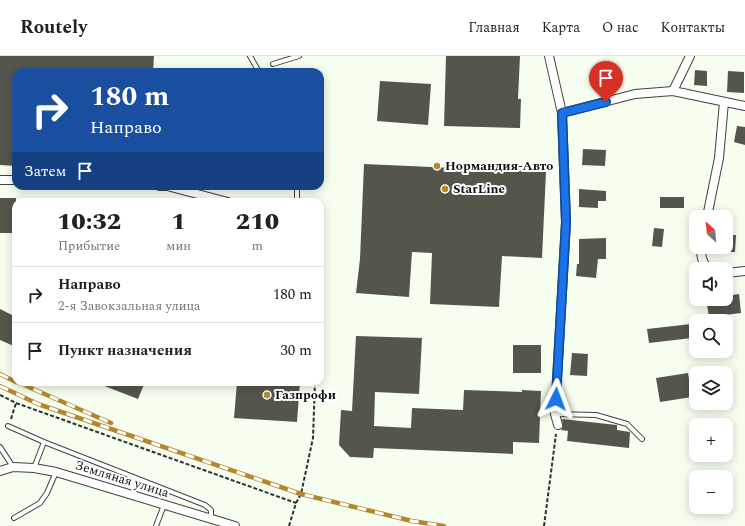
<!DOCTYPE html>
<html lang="ru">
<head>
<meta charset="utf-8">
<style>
	body { margin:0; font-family:Spectral,serif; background:#f6f6f6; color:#222; height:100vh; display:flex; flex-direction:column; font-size:15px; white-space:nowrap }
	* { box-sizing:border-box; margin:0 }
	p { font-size:13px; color:#767676 }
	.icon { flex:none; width:22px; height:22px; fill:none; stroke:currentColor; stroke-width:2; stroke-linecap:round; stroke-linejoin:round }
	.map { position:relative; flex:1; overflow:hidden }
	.side { position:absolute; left:12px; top:142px; width:312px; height:188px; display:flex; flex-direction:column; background:#fff; border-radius:12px; box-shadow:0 2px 10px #0003 }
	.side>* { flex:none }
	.banner { position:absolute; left:12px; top:12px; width:312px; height:122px; border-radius:12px; box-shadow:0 2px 10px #0003; background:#1a4fa0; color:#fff; overflow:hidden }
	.needle { width:26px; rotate:334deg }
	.controls { position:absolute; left:689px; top:154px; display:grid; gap:8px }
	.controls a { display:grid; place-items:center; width:44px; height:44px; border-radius:8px; background:#fff; box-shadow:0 2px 10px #0003; font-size:20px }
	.pin { position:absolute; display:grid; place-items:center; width:34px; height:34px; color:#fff; margin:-41px -17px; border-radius:50% 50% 50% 0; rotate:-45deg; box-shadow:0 0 4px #0007 }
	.pin .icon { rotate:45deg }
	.me { position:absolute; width:44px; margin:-22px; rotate:3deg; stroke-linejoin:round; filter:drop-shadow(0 0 3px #0008) }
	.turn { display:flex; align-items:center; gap:14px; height:84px; padding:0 12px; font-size:18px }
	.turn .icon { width:52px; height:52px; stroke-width:2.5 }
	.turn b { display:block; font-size:28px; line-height:34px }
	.then { display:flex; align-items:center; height:38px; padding:0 12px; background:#0003; gap:8px; font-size:15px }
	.eta { display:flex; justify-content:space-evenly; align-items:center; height:68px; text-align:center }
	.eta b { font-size:24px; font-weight:800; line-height:28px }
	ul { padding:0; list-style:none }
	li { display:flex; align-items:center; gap:12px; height:56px; padding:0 12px; border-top:1px solid #e0e0e0 }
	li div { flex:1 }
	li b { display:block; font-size:15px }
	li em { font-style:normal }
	header { display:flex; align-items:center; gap:24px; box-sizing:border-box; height:56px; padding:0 20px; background:#fff; border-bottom:1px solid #e0e0e0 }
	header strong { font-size:19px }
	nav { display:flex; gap:22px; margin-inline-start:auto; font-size:14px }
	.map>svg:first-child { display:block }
</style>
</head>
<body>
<header>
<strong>Routely</strong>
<nav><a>Главная</a><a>Карта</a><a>О нас</a><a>Контакты</a></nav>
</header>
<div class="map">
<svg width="745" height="470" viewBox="0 0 745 470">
	<rect width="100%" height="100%" fill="#f6feef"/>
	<path fill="#55564b" d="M0,0H154L153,16H16V110L0,109Z
		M446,0H520L518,43H521L520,72L444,70Z
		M695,14L707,15V30L694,29Z
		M728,15L744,16V37L727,36Z
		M380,25L431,28L428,69L377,65Z
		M737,70L745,71V89L734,86Z
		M583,93L606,94L605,110L582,109Z
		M364,108L546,116L542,202L502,200L499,251L430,248L432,197L412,196L409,241L356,237L360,203Z
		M579,133L606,135V145H598V152L579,151Z
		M660,141H684V152H660Z
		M0,142H16V177H0Z
		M654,172L664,173L662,191L652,190Z
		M726,179H736L735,196H726Z
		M606,182V203H598L596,222L576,220L577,208H579V183Z
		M739,238L741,257L709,261L706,243H726V240Z
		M0,253L16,261V291L0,284Z
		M691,268L692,282L649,287L647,273Z
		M356,280L422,282L419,338L375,336L374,370L411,372L412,352L463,354L464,334L522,336V334L541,335L539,387L513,386V398L374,392L373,402L350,401L339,389L341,354L352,355Z
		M513,289H541V317H513Z
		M572,297L588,298L587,320L570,319Z
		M688,317L692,341L660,346L656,322Z
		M94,326H145L138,343Z
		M237,326H300L297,366L234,362Z
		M562,363L617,369V374L630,376L629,392L567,385L568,375L561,374L563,370Z"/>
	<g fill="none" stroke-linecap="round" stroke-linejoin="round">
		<defs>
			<path id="service" d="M250,0L259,16
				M273,8L299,0
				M297,130V146
				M555,358L596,359L627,368L642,383
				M8,370L44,386L34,412
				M44,386L205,449L211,454V462
				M0,391L13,411
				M14,462L40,447L47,437L56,416
				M156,470L164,449"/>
			<path id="minor" d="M549,0L562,57L566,166L555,358L558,369
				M673,35L690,0
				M562,57L635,38L673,35L745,50
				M0,124H16
				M159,130H167L228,146
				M707,161L719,102L724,46
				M702,191C700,200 702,207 709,213
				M726,217L745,215
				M0,415L13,411L34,412L56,416L235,470"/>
		</defs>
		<use href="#service" stroke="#414141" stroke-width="6"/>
		<use href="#minor" stroke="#414141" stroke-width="10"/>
		<path stroke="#303030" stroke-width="2" stroke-dasharray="4 2" stroke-linecap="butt" d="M0,339L16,347L296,447
			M11,363L16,347
			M289,470L296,447L301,438L313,382L315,326
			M544,470L556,378"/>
		<use href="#service" stroke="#fff" stroke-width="4"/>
		<use href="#minor" stroke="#fff" stroke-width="8"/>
		<defs>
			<path id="rail" d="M0,318L16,326
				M17,326L111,367
				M0,330L38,348L301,438L412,465L444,470"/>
		</defs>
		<use href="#rail" stroke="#b4872f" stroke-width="4.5"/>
		<use href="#rail" stroke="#fff" stroke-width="3" stroke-dasharray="9" stroke-linecap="butt"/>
	</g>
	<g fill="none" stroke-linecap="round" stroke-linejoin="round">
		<defs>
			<path id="route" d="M556,343L566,166L562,57L606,46"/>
		</defs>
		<use href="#route" stroke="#114b97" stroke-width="10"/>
		<use href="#route" stroke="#1a73e8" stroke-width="7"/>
	</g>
	<g fill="#b4872f" stroke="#fff" stroke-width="1.5">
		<circle cx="437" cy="110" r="4"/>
		<circle cx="445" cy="133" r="4"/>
		<circle cx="267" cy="339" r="4"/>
	</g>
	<g text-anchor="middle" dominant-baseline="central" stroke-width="4" stroke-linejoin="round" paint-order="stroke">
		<g font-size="13" font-weight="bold" fill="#0e0e0e" stroke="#fff" text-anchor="start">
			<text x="445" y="110">Нормандия-Авто</text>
			<text x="453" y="133">StarLine</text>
			<text x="275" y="339">Газпрофи</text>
		</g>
		<g font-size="13" fill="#0e0e0e" stroke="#fff">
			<text transform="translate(122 423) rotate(17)">Земляная улица</text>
		</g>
	</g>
</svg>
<div class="controls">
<a><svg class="needle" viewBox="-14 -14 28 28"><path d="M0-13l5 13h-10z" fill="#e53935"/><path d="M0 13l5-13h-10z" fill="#767676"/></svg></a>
<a><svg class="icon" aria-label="sound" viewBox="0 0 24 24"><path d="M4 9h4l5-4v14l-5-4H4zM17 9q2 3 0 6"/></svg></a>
<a><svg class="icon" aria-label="search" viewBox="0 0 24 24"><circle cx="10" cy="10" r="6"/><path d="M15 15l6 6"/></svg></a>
<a><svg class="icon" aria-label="layers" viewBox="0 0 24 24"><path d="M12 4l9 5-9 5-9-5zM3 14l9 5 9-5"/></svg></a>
<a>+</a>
<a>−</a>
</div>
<div class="pin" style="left:606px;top:46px;background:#d93025"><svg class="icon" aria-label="arrive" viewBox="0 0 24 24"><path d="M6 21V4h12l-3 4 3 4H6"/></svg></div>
<svg class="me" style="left:556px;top:343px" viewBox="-20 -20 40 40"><path d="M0-17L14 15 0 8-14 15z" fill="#1a73e8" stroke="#fff" stroke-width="4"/></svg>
<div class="banner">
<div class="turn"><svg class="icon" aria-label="right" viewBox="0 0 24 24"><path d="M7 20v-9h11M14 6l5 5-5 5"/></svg><div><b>180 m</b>Направо</div></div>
<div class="then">Затем<svg class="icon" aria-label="arrive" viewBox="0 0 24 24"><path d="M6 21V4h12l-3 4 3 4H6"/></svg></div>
</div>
<section class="side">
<div class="eta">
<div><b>10:32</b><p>Прибытие</p></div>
<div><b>1</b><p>мин</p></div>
<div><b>210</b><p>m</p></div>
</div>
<ul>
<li><svg class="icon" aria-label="right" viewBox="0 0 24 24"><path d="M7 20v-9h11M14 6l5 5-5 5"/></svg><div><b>Направо</b><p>2-я Завокзальная улица</p></div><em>180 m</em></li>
<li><svg class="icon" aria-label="arrive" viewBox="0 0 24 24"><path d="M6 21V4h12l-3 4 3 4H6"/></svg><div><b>Пункт назначения</b></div><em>30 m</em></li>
</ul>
</section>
</div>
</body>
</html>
